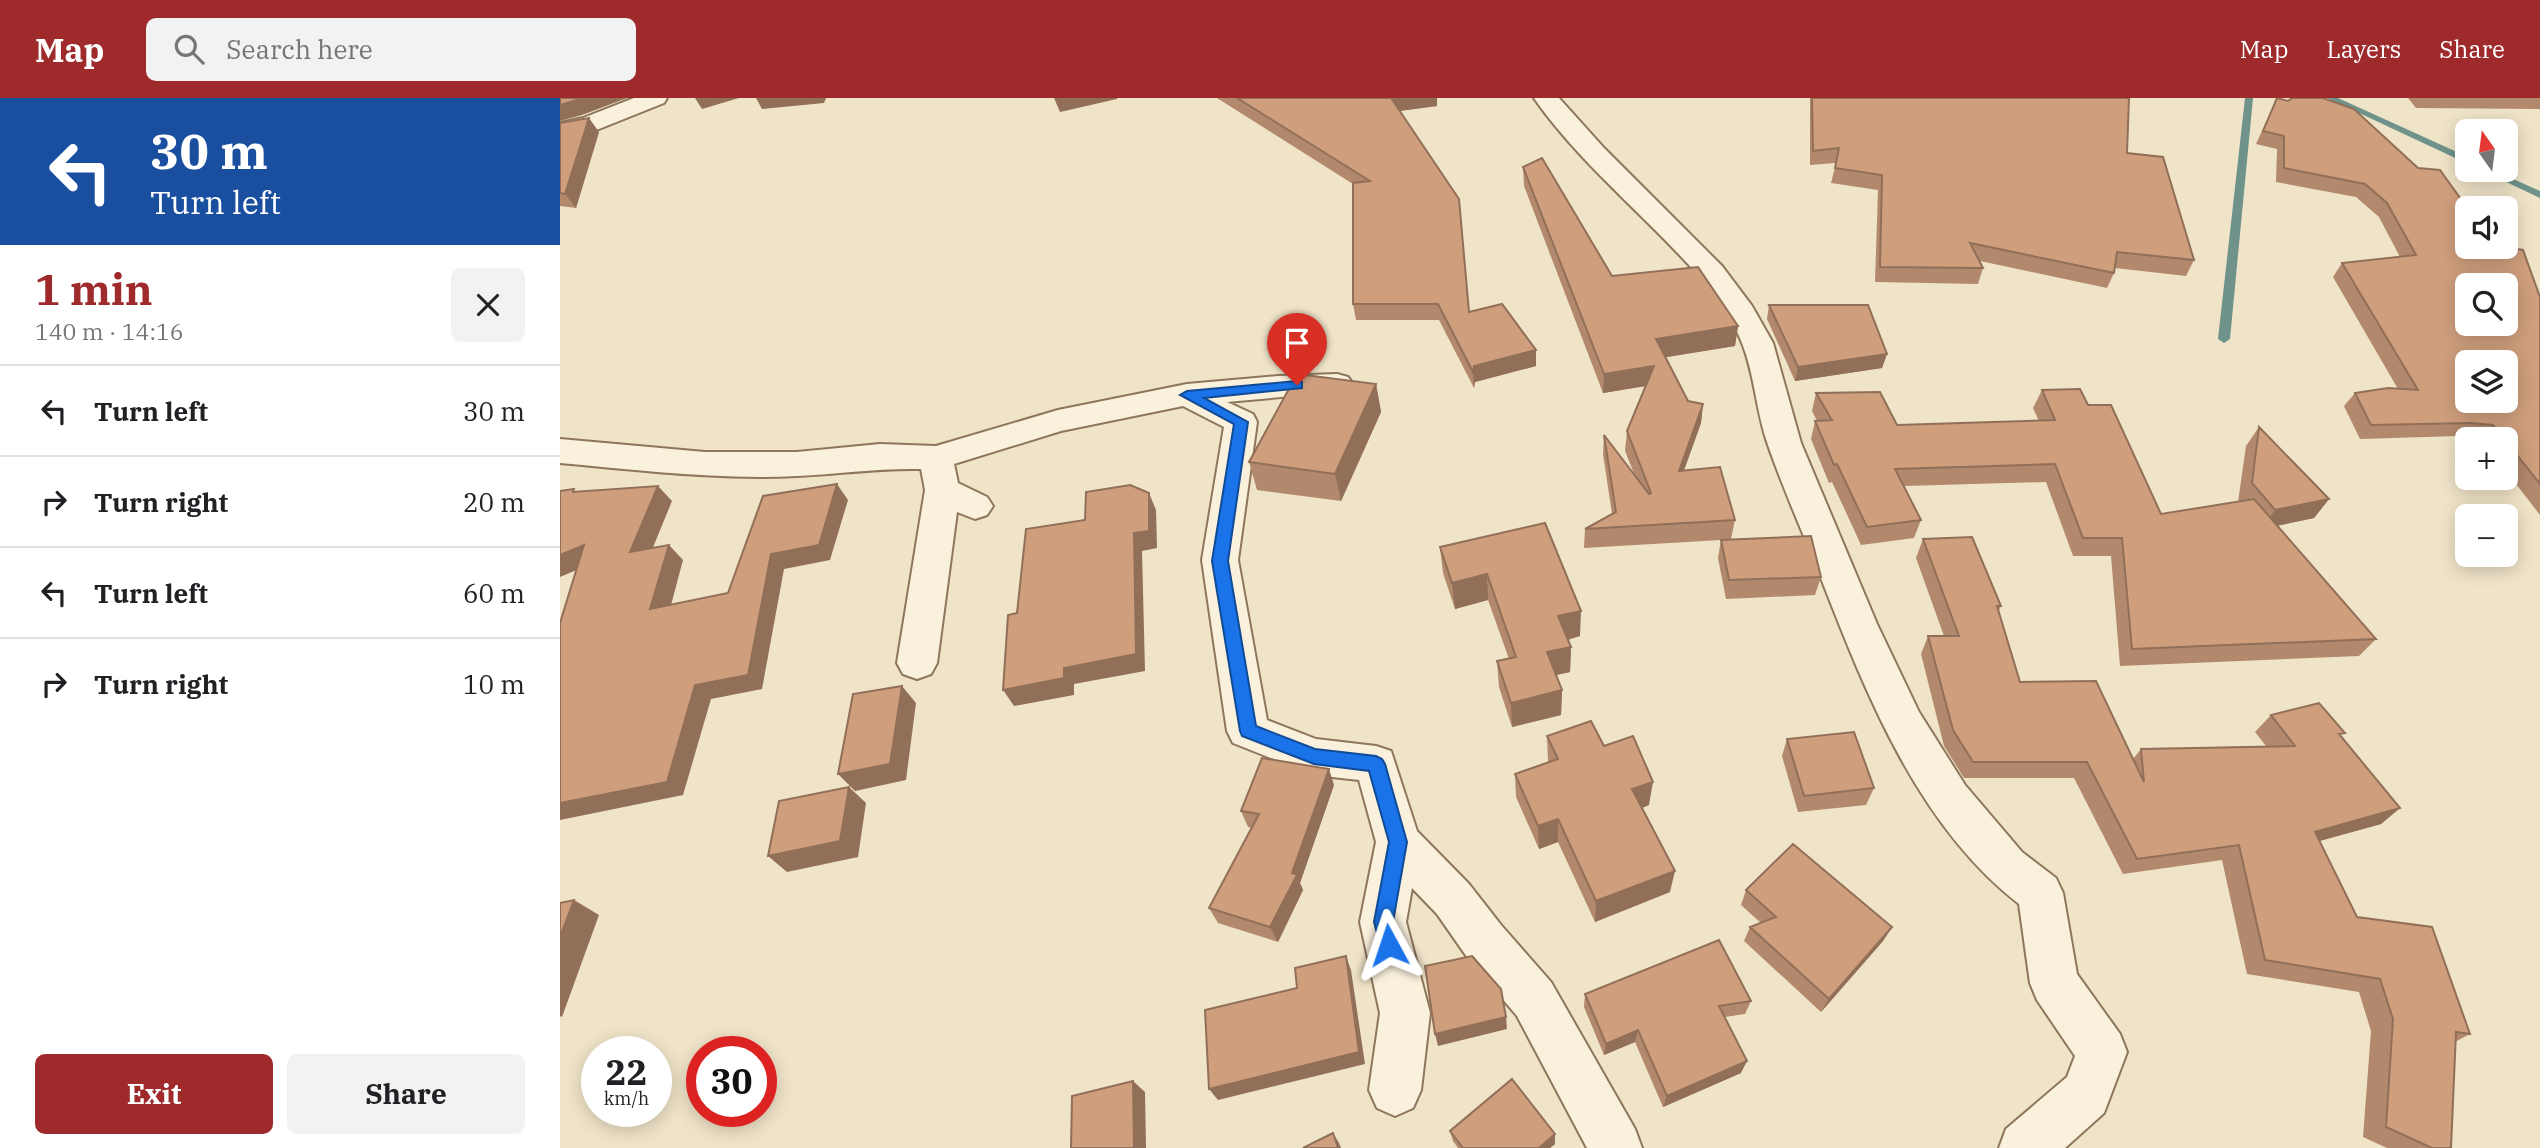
<!DOCTYPE html>
<html lang="en">
<head>
<meta charset="utf-8">
<style>
	body { margin:0; font-family:"IBM Plex Serif",serif; background:#f2f2f2; color:#202124; height:100vh; display:flex; flex-direction:column; font-size:26px; white-space:nowrap }
	* { box-sizing:border-box; margin:0 }
	p { font-size:23px; color:#757577 }
	.icon { flex:none; width:38px; height:38px; fill:none; stroke:currentColor; stroke-width:2; stroke-linecap:round; stroke-linejoin:round }
	.map { position:relative; flex:1; overflow:hidden }
	.drawer { display:flex; flex-direction:column; background:#fff; width:560px }
	.drawer>* { flex:none }
	.hud { background:#1a4fa0; color:#fff; overflow:hidden }
	.needle { width:46px; rotate:346deg }
	.buttons { position:absolute; left:1895px; top:21px; display:grid; gap:14px }
	.buttons a { display:grid; place-items:center; width:63px; height:63px; border-radius:10px; background:#fff; box-shadow:0 4px 18px #0003; font-size:35px }
	.speed { position:absolute; left:21px; top:938px; display:flex; gap:14px; font-size:35px; font-weight:700; text-align:center }
	.speed>* { display:grid; place-content:center; width:91px; height:91px; border-radius:50%; background:#fff; box-shadow:0 4px 18px #0003; line-height:1 }
	.speed small { font-size:18px; font-weight:400 }
	.speed .limit { border:10px solid #d22; background:#fff; color:#111 }
	.pin { position:absolute; display:grid; place-items:center; width:60px; height:60px; color:#fff; margin:-72px -30px; border-radius:50% 50% 50% 0; rotate:-45deg; box-shadow:0 0 7px #0007 }
	.pin .icon { rotate:45deg }
	.me { position:absolute; width:77px; margin:-38px; rotate:355deg; stroke-linejoin:round; filter:drop-shadow(0 0 5px #0008) }
	.turn { display:flex; align-items:center; gap:24px; height:147px; padding:0 35px; font-size:32px }
	.turn .icon { width:91px; height:91px; stroke-width:2.5 }
	.turn b { display:block; font-size:49px; line-height:60px }
	.round { display:grid; place-items:center; flex:none; width:74px; height:74px; border-radius:10px; background:#f2f2f2 }
	.summary { display:flex; align-items:center; justify-content:space-between; height:119px; padding:0 35px }
	h1 { font-size:42px; font-weight:800; line-height:52px; color:#9e2a2b }
	.primary-button { display:flex; gap:14px; margin-top:auto; padding:14px 35px }
	.primary-button a { flex:1; height:80px; border-radius:10px; background:#9e2a2b; color:#fff; font-size:28px; font-weight:800; line-height:80px; text-align:center }
	.primary-button a+a { background:#f2f2f2; color:#202124 }
	ul { padding:0; list-style:none }
	li { display:flex; align-items:center; gap:21px; height:91px; padding:0 35px; border-top:2px solid #e0e0e0 }
	li div { flex:1 }
	li b { display:block; font-size:26px }
	li em { font-style:normal }
	header { display:flex; align-items:center; gap:42px; box-sizing:border-box; height:98px; padding:0 35px; background:#9e2a2b; color:#fff }
	header strong { font-size:33px }
	nav { display:flex; gap:38px; margin-inline-start:auto; font-size:24px }
	.search { width:490px; height:63px; background:#f2f2f2; display:flex; align-items:center; gap:18px; box-sizing:border-box; padding:0 24px; border-radius:10px; color:#757577; font-size:26px }
	main { display:flex; flex:1; min-height:0 }
	.map>svg:first-child { display:block }
</style>
</head>
<body>
<header>
<strong>Map</strong>
<div class="search"><svg class="icon" aria-label="search" viewBox="0 0 24 24"><circle cx="10" cy="10" r="6"/><path d="M15 15l6 6"/></svg>Search here</div>
<nav><a>Map</a><a>Layers</a><a>Share</a></nav>
</header>
<main>
<section class="drawer">
<div class="hud">
<div class="turn"><svg class="icon" aria-label="left" viewBox="0 0 24 24"><path d="M17 20v-9H6M10 6l-5 5 5 5"/></svg><div><b>30 m</b>Turn left</div></div>
</div>
<div class="summary"><div><h1>1 min</h1><p>140 m · 14:16</p></div><a class="round"><svg class="icon" aria-label="close" viewBox="0 0 24 24"><path d="M6 6l12 12M18 6L6 18"/></svg></a></div>
<ul>
<li><svg class="icon" aria-label="left" viewBox="0 0 24 24"><path d="M17 20v-9H6M10 6l-5 5 5 5"/></svg><div><b>Turn left</b></div><em>30 m</em></li>
<li><svg class="icon" aria-label="right" viewBox="0 0 24 24"><path d="M7 20v-9h11M14 6l5 5-5 5"/></svg><div><b>Turn right</b></div><em>20 m</em></li>
<li><svg class="icon" aria-label="left" viewBox="0 0 24 24"><path d="M17 20v-9H6M10 6l-5 5 5 5"/></svg><div><b>Turn left</b></div><em>60 m</em></li>
<li><svg class="icon" aria-label="right" viewBox="0 0 24 24"><path d="M7 20v-9h11M14 6l5 5-5 5"/></svg><div><b>Turn right</b></div><em>10 m</em></li>
</ul>
<div class="primary-button"><a>Exit</a><a>Share</a></div>
</section>
<div class="map">
<svg width="1980" height="1050" viewBox="0 0 1980 1050">
	<rect width="100%" height="100%" fill="#f0e4c8"/>
	<g fill="none" stroke-linecap="round" stroke-linejoin="round">
		<path fill="#6f938a" fill-rule="evenodd" d="M1685,0H1693L1670,241L1664,245L1658,241Z
			M1767,0H1778L1908,59V66Z
			M1921,72H1933L1980,93V100Z"/>
		<defs>
			<path id="street" d="M74,0H107L104,5L39,31L0,39V25L23,20Z
				M974,0H999L1044,50L1162,168L1192,208L1213,245L1241,345L1317,526L1359,614L1405,687L1462,754L1496,780L1503,795L1517,876L1560,936L1567,954L1544,1015L1505,1050H1439L1446,1031L1507,979L1515,958L1477,902L1470,885L1459,806C1356,726 1305,593 1259,475C1242,433 1223,390 1208,347C1196,314 1195,277 1182,245C1167,205 1136,174 1107,144C1063,99 1010,52 974,0Z
				M777,276L788,279L793,286L788,293L667,304L693,316L697,324L678,462L707,622L756,641L816,648L831,653L857,733L909,786L941,827L991,884L1075,1031L1082,1050H1027L957,918L907,859L877,816L852,790L846,824L870,915L861,992L853,1010L835,1018L817,1010L809,992L820,915L800,824L816,744L799,682L754,677L673,645L667,633L642,462L664,329L623,308L501,333L394,366L398,385L427,399L433,408L427,417L415,421L397,414L377,565L371,576L357,581L343,576L337,565L365,392L361,371C319,370 279,376 237,378C158,382 79,372 0,365V341L145,354H237L320,346L376,348L498,312L627,286L718,278Z"/>
		</defs>
		<use href="#street" stroke="#8d765c" stroke-width="4"/>
		<use href="#street" fill="#faf1dc" fill-rule="evenodd"/>
	</g>
	<path fill="#b2896c" d="M657,0H877V8L839,13L909,214L976,268L915,284L914,290L879,222H796L793,206V86Z
		M1250,0H1569L1567,55L1634,162L1626,178L1555,170L1554,175L1547,190L1420,163L1423,170L1418,186L1315,184L1318,92L1271,85L1276,65L1250,67Z
		M1717,0L1908,149L1980,199V417L1946,373V341H1922L1921,340L1898,338L1800,341L1784,308L1795,295L1838,291L1773,179L1782,165L1840,159L1819,119L1796,99L1716,84L1717,51L1696,46Z
		M1848,0H1980V11L1856,10Z
		M0,25L39,34L16,110L0,108Z
		M963,69L1052,178L1178,228L1175,248L1106,259L1128,303L1143,306L1141,325L1124,372L1175,422L1171,441L1261,479L1255,497L1166,501L1158,460L1161,442L1024,450L1025,431L1052,416L1043,356L1044,337L1075,378L1065,353L1067,333L1085,288L1043,295L964,88Z
		M1209,207L1327,256L1322,270L1235,283L1207,221Z
		M816,286L821,314L781,403L697,392L689,364Z
		M1482,292L1528,307L1601,416L1678,404L1686,348L1699,329L1769,401L1754,420L1717,428L1816,541L1799,558L1560,568L1551,458H1513L1486,384L1344,388L1361,422L1354,440L1301,447L1272,384L1269,385L1251,341L1255,323H1257L1252,313L1256,295L1337,327L1479,323L1473,310Z
		M985,425L1020,538L1008,542L1011,549L1010,574L996,577L1002,592L1001,617L952,629L939,589L937,563L949,561L928,502L895,511L883,475L880,449Z
		M1363,441L1441,508L1438,514L1460,584L1573,661L1581,651L1706,648L1695,634L1711,617L1781,639L1840,710L1821,726L1760,743L1797,819L1910,936L1895,944L1891,1050H1827L1803,1039L1811,933L1799,894L1687,876L1662,762L1563,776L1514,680H1404L1384,648L1361,556L1368,538H1384L1356,460Z
		M987,638L1044,648L1089,707L1082,710L1110,794L1035,824L998,744L979,751L956,699L955,676L988,664Z
		M1227,641L1314,690L1306,707L1238,714L1222,658Z
		M774,687L740,785L743,792L718,844L658,825L649,810L692,730L688,729L681,713Z
		M1186,792L1332,829L1323,843L1261,914L1184,843L1190,829L1201,825L1181,807Z
		M1025,896L1191,903L1185,916L1165,919L1181,975L1103,1009L1075,944L1044,957L1024,909Z
		M890,1033L995,1036V1046L990,1050H898L893,1043Z"/>
	<path fill="#916f58" d="M23,0H67L22,17L0,23V7Z
		M135,0H179L142,11Z
		M196,0H266L264,5L202,11Z
		M494,0H557V1L500,14Z
		M830,0H877V8L832,14Z
		M29,20L39,34L16,110L5,96Z
		M1178,228L1175,248L1095,261L1096,241Z
		M976,252V268L915,284L914,290L913,274L914,268Z
		M1327,256L1322,270L1235,283L1238,269Z
		M1094,268L1092,287L1043,295L1044,276Z
		M816,286L821,314L781,403L775,376Z
		M1143,306L1141,325L1117,392L1119,373Z
		M277,386L288,402L270,462L224,471L202,591L151,601L123,697L0,722V705L135,587L211,456Z
		M98,388L112,403L85,469L70,454Z
		M589,395L596,412L597,450L582,453L585,573L514,586V597L454,608L443,592L504,570L574,435Z
		M1769,401L1754,420L1701,431L1715,412Z
		M24,447L40,462L0,479V457Z
		M109,447L123,462L106,526L90,511Z
		M927,476L928,502L895,511L892,485Z
		M1021,513L1020,538L998,544V518Z
		M1011,549L1010,574L987,579V554Z
		M342,588L356,605L346,682L295,693L278,676Z
		M1002,592L1001,617L952,629L951,605Z
		M769,671L774,687L740,785L743,792L718,844L710,829L732,775Z
		M1093,684L1089,707L1070,715L1072,691Z
		M289,689L306,705L298,759L227,774L208,758Z
		M1840,710L1821,726L1737,749L1755,734Z
		M998,721V744L979,751L978,728Z
		M1115,773L1110,794L1035,824L1036,803Z
		M14,802L39,817L2,919L0,918V839Z
		M1332,829L1323,843L1261,914L1269,901Z
		M786,858L791,872L805,966L658,1002L649,991Z
		M946,919L947,931L878,948L875,936Z
		M1078,932L1075,944L1044,957L1046,946Z
		M1187,963L1181,975L1103,1009L1107,998Z
		M573,983L585,994L586,1050H574Z
		M773,1035L779,1045L781,1050H778Z
		M995,1036V1046L990,1050H979Z"/>
	<path fill="#cf9f7d" stroke="#916f58" stroke-width="2" fill-rule="evenodd" d="M0,0H23L0,7Z
		M677,0H831L899,101L909,214L942,206L976,252L914,268L913,274L878,206H793V85L810,83Z
		M1252,0H1569L1567,55L1603,59L1634,162L1557,154L1554,175L1410,145L1423,170L1320,169L1322,77L1275,70L1279,50L1253,53Z
		M1717,0L1728,3L1732,0H1763L1794,11L1858,70L1880,72L1908,111V149H1942L1963,152L1980,199V386L1946,343V341H1944L1933,327L1910,325L1811,327L1795,295L1828,290L1858,292L1782,165L1856,157L1827,105L1805,86L1724,70V38L1703,33ZM1908,187H1946V226H1908ZM1908,264H1946V303H1908Z
		M29,20L5,96L0,95V25Z
		M982,60L1052,178L1138,169L1178,228L1096,241L1128,303L1143,306L1119,373L1160,369L1175,422L1025,431L1056,414L1044,337L1089,396L1091,395L1067,333L1094,268L1044,276L963,69Z
		M1209,207H1308L1327,256L1238,269Z
		M737,276L816,286L775,376L689,364Z
		M1520,291L1528,307H1551L1601,416L1694,401L1816,541L1572,551L1562,440H1523L1495,366L1335,371L1361,422L1307,429L1277,366L1274,367L1255,323L1272,322L1256,295L1320,294L1337,327L1495,322L1482,292Z
		M1699,329L1769,401L1715,412L1692,385Z
		M277,386L259,447L211,456L188,577L135,587L107,684L0,705V525L24,447L0,457V393L14,391L13,394L98,388L70,454L109,447L90,511L168,495L203,398Z
		M570,387L589,395V433L574,435L576,556L504,570V580L443,592L448,517L457,515L466,431L525,422L526,394Z
		M985,425L1021,513L998,518L1011,549L987,554L1002,592L951,605L937,563L956,559L927,476L892,485L880,449Z
		M1251,438L1261,479L1169,482L1161,442Z
		M1412,439L1441,508H1437L1460,584L1536,583L1584,684L1581,651L1735,648L1711,617L1759,605L1785,635L1779,636L1840,710L1755,734L1797,819L1872,829L1910,936L1896,934L1891,1050H1872L1826,1029L1833,921L1820,881L1705,862L1679,747L1577,761L1527,664H1413L1393,632L1368,538H1399L1363,441Z
		M342,588L330,666L278,676L293,596Z
		M1031,623L1044,648L1073,638L1093,684L1072,691L1115,773L1036,803L998,721L978,728L955,676L998,661L987,638Z
		M1294,634L1314,690L1244,698L1227,641Z
		M702,660L769,671L732,775L737,777L710,829L649,810L699,716L681,713Z
		M289,689L280,743L208,758L219,703Z
		M1233,746L1332,829L1269,901L1190,829L1216,819L1186,792Z
		M14,802L0,839V805Z
		M1159,842L1191,903L1159,908L1187,963L1107,998L1078,932L1046,946L1025,896Z
		M786,858L799,954L649,991L645,912L737,890L735,870Z
		M912,858L941,891L946,919L875,936L865,868Z
		M952,981L995,1036L979,1050H903L890,1033Z
		M573,983L574,1050H511L512,998Z
		M773,1035L778,1050H743Z"/>
	<path fill="#1a73e8" stroke="#114b97" stroke-width="2" d="M737,283L742,284V290L644,300L688,324L668,463L696,628L755,651L816,658L822,661L825,666L847,744L833,824L838,847L836,854L829,856L822,854L814,824L829,744L809,673L754,666L682,638L680,633L652,463L674,326L620,297L627,293Z"/>
</svg>
<div class="buttons">
<a><svg class="needle" viewBox="-14 -14 28 28"><path d="M0-13l5 13h-10z" fill="#e53935"/><path d="M0 13l5-13h-10z" fill="#757577"/></svg></a>
<a><svg class="icon" aria-label="sound" viewBox="0 0 24 24"><path d="M4 9h4l5-4v14l-5-4H4zM17 9q2 3 0 6"/></svg></a>
<a><svg class="icon" aria-label="search" viewBox="0 0 24 24"><circle cx="10" cy="10" r="6"/><path d="M15 15l6 6"/></svg></a>
<a><svg class="icon" aria-label="layers" viewBox="0 0 24 24"><path d="M12 4l9 5-9 5-9-5zM3 14l9 5 9-5"/></svg></a>
<a>+</a>
<a>−</a>
</div>
<div class="speed"><div>22<small>km/h</small></div><div class="limit">30</div></div>
<div class="pin" style="left:737px;top:287px;background:#d93025"><svg class="icon" aria-label="arrive" viewBox="0 0 24 24"><path d="M6 21V4h12l-3 4 3 4H6"/></svg></div>
<svg class="me" style="left:829px;top:847px" viewBox="-20 -20 40 40"><path d="M0-17L14 15 0 8-14 15z" fill="#1a73e8" stroke="#fff" stroke-width="4"/></svg>
</div>
</main>
</body>
</html>
